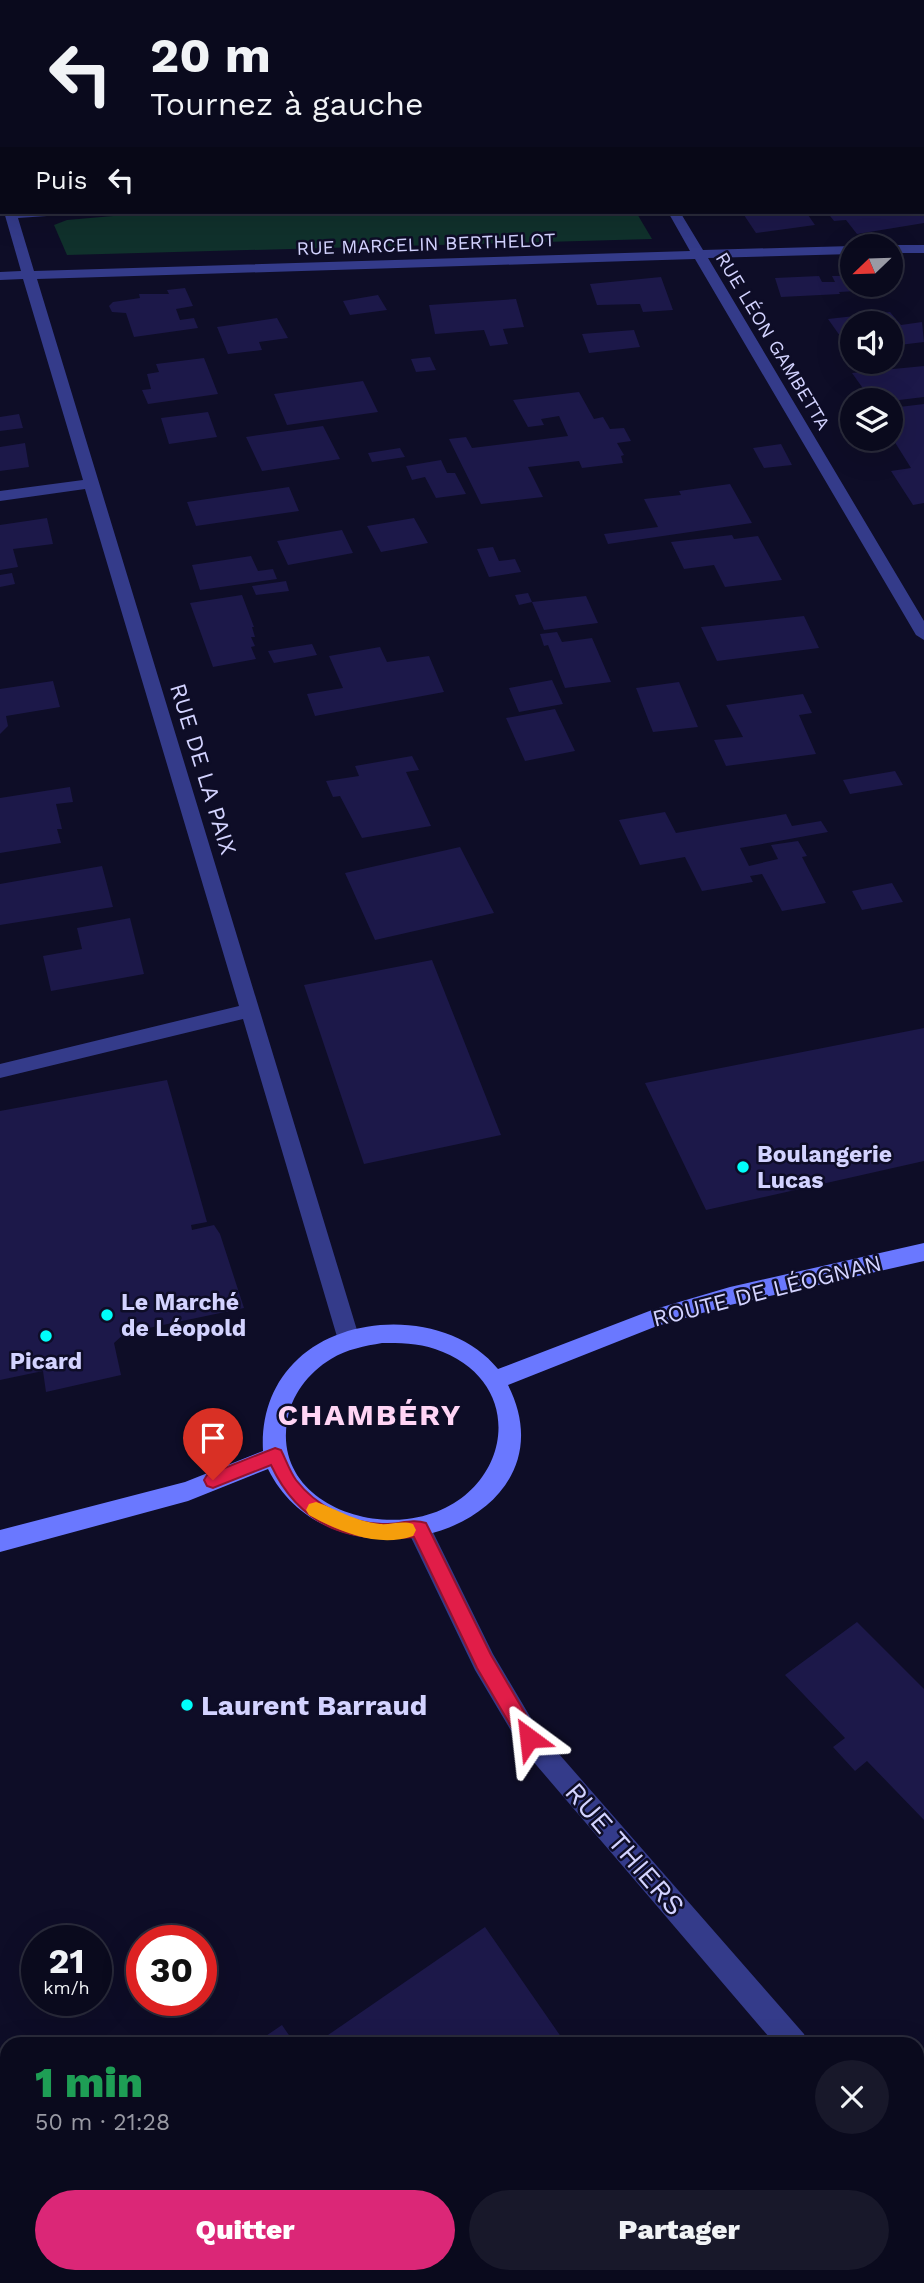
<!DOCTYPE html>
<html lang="fr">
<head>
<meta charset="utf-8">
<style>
	body { margin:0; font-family:"Work Sans",sans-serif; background:#18182a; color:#f1f3f6; height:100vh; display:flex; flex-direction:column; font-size:26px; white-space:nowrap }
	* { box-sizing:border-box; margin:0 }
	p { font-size:23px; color:#999aa4 }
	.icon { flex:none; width:38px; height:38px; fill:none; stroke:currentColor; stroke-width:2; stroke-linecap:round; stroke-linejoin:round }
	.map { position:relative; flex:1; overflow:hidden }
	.details { position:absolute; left:0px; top:2037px; width:924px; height:247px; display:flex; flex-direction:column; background:#0a0a1d; border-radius:21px 21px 0 0; box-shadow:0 7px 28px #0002,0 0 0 2px #2a2b3b }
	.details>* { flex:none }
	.top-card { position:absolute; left:0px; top:0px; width:924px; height:214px; box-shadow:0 7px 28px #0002,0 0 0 2px #2a2b3b; background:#0a0a1d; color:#f1f3f6; overflow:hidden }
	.needle { width:46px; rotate:247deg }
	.tools { position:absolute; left:840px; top:234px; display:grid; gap:14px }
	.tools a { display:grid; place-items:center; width:63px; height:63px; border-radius:50%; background:#0a0a1d; box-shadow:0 7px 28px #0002,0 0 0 2px #2a2b3b; font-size:35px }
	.speed { position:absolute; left:21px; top:1925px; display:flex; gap:14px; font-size:35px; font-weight:700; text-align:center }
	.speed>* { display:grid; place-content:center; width:91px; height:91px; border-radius:50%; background:#0a0a1d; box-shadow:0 7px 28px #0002,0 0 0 2px #2a2b3b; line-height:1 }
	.speed small { font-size:18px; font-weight:400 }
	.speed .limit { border:10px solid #d22; background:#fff; color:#111 }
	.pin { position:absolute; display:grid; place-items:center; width:60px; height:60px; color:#fff; margin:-72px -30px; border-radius:50% 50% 50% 0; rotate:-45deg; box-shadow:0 0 7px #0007 }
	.pin .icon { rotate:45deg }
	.me { position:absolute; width:77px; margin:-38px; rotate:330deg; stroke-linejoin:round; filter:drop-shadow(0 0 5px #0008) }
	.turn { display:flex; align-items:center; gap:24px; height:147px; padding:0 35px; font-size:32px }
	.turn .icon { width:91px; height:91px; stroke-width:2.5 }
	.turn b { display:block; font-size:49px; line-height:60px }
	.then { display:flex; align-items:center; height:66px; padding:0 35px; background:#0003; gap:14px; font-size:26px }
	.round { display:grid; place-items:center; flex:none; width:74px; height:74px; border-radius:37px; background:#18182a }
	.headline { display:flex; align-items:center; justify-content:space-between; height:119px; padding:0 35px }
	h1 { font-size:42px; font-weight:800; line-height:52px; color:#1e9e55 }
	.button { display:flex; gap:14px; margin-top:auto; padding:14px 35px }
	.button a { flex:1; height:80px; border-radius:42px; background:#db2777; color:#fff; font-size:28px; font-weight:800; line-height:80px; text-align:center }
	.button a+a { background:#18182a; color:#f1f3f6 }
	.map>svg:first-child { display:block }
</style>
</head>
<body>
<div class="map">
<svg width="924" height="2283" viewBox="0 0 924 2283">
	<rect width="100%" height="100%" fill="#0e0d27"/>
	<path fill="#10312c" d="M159,212H636L652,239L67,255L54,225L67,220Z"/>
	<path fill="#1c1849" d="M742,212H806L815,225L756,233Z
		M827,212H924V223L857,234L846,220L834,221Z
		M819,276L822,282H835L832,276H852V285H881V288H857L858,291L839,292L840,294L781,297L775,278Z
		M661,277L673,310L643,312L640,304L597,305L590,284Z
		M185,288L193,306L176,309L180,320L194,318L198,328L134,337L126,313L112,312L109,306L113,302L140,298L139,294H169L167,290Z
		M378,295L387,310L350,315L343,301Z
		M516,299L524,327L503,329L508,344L490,346L484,330L435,334L429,305Z
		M890,312L901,325L922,322L924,342L891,346V324H852L850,350L828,319Z
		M277,318L288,338L259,342L262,350L228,354L217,327Z
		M634,330L640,347L589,353L582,334Z
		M430,357L436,370L416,372L411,359Z
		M204,358L218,394L148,404L142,390L151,389L147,374L159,372L156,364Z
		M924,366V397L891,401H872L852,373Z
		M363,381L378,412L287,425L274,394Z
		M579,392L594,419L603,417L610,429L624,428L631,441L617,443L624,455L621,456L623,463L582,468L579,461L528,467L543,497L481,504L449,439L466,437L472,448L568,436L559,416L541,419L544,425L528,427L513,400Z
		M924,404V503L913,505L891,471L911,468L891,436V408Z
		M208,412L217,437L169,444L161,418Z
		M19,414L23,428L0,431V417Z
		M323,426L340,459L262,471L246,437Z
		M25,443L29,467L0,471V447Z
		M781,444L792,465L764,468L753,448Z
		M400,448L405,457L372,462L368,453Z
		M441,460L447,473H455L466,494L436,498L425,477L412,480L406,466Z
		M730,484L752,523L608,544L604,534L658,527L644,499L681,495L679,491Z
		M289,487L299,511L196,526L187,502Z
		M47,518L53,544L13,549L18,567L0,570V525Z
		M414,518L428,543L381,552L367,526Z
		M342,530L353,553L288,565L277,541Z
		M732,535L734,539L758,536L782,580L725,587L714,565L684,569L671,542Z
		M493,547L499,561L515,559L521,572L489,577L477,549Z
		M251,556L258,571L273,569L277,579L200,590L192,565Z
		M12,573L15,584L0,587V575Z
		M286,581L289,591L256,595L252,586Z
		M528,593L532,602L586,596L598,623L544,630L532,602L519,605L515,595Z
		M242,595L254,627H252L255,637H251L255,646L251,647L256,659L213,667L190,603Z
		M804,616L819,648L717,661L701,627Z
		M557,632L562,642L592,638L611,682L565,688L548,645L544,646L540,634Z
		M312,644L317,655L274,663L268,651Z
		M380,647L387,662L429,656L444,692L315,716L307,694L343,688L329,656Z
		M552,680L563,704L519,712L509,688Z
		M53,681L60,707L6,716L8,726L0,734V689Z
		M679,682L698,727L653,732L636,688Z
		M803,694L812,713L799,715L816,754L726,766L714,740L743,737L726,705Z
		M555,709L575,751L525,761L506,718Z
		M412,756L419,770L406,772L431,826L362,838L340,796L333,797L326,781L359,776L355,766Z
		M895,771L903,785L850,794L843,780Z
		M70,787L73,802L56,804L62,829H57L61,843L0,853V798Z
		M665,812L676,833L786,814L792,826L821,821L828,832L740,848L749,866L778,859L771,845L798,841L807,856L802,857L826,903L782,911L762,874L750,876L753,882L702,891L685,857L640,865L619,820Z
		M460,847L494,913L375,940L345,873Z
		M102,866L113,907L0,925V884Z
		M892,883L903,902L862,910L852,891Z
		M130,918L144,974L51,991L43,956L82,949L77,928Z
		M432,960L501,1135L364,1164L304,985Z
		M924,1028V1161L706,1210L645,1083Z
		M167,1080L207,1222L191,1225L192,1230L214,1225L220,1234L244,1308L125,1333L114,1343L121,1375L46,1392L43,1371L0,1380V1111Z
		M857,1622L924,1689V1820L867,1761L855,1771L833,1747L845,1738L785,1675Z
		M485,1927L566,2044H315Z
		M282,2025L295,2044H254Z
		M44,2277H415L406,2283H35Z"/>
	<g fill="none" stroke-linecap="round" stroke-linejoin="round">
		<path fill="#343b8a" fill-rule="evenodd" d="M544,0H556L557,2H545Z
			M0,174L2,175V188L0,187Z
			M4,212H54L47,216L18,218L34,271L690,251L668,212H680L703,250L852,246L855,247H852V254L708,258L924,621V640L916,635L695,259L37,279L360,1340L357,1346L349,1349L341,1346L338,1340L243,1019L0,1078V1064L239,1006L85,489L0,501V491L83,480L23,279L0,280V272L21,271Z
			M891,245H924V253H891V247H886Z
			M419,1519L428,1522L493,1654L538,1730L804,2034L808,2044H775L520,1746L475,1670L407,1529L410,1522Z
			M917,2172L924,2175V2210L917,2207Z
			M572,2277H608L606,2283H570Z"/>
		<path fill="#6a78ff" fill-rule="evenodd" d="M924,1243V1261L730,1305L657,1326L508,1385C580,1528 334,1603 268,1469L188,1501L0,1552V1530L185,1482L263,1451C261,1416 272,1383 298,1359C350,1310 453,1313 498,1369L652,1310L730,1287ZM382,1343C399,1343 418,1343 435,1349C536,1383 509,1507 407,1519C347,1526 276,1490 287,1422C291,1395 308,1373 331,1359C347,1349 365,1346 382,1343Z"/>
	</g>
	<path fill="#e11d48" stroke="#92132f" stroke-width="2" d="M275,1448L281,1450C286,1460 290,1472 296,1480C316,1506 349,1523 382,1524C397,1525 412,1518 426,1523L491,1655L536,1732L539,1738L536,1745L529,1748L522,1745L477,1668L414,1537C349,1543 300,1527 271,1465L213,1488L207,1486L204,1480L207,1475Z"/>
	<path fill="#f59e0b" d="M316,1502C339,1510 354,1521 380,1524C391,1525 402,1520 413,1524L416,1530L413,1536C378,1548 340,1532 309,1515L306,1510L309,1504Z"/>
	<g fill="#00fefa" stroke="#0e0d27" stroke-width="2.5">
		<circle cx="743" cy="1167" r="7"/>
		<circle cx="107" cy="1315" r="7"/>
		<circle cx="46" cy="1336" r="7"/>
		<circle cx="187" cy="1705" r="7"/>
	</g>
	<g text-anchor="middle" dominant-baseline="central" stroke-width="5" stroke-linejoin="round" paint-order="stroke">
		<g font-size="19" fill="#d3d3ff" stroke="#0e0d27">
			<text transform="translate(426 244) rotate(-2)">RUE MARCELIN BERTHELOT</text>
			<text transform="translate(773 341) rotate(59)">RUE LÉON GAMBETTA</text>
		</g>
		<g font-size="23" fill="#d3d3ff" stroke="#0e0d27">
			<text transform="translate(203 769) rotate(73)">RUE DE LA PAIX</text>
			<text transform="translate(767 1291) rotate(-14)">ROUTE DE LÉOGNAN</text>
		</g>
		<g font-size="23" font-weight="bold" fill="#d3d3ff" stroke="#0e0d27" text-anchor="start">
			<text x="757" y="1154">Boulangerie<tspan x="757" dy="26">Lucas</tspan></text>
			<text x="121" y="1302">Le Marché<tspan x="121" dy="26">de Léopold</tspan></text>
			<text x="46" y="1361" text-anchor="middle">Picard</text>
		</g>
		<g font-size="28" font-weight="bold" fill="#d3d3ff" stroke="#0e0d27" text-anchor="start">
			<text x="201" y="1705">Laurent Barraud</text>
		</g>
		<g font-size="28" fill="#d3d3ff" stroke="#0e0d27">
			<text transform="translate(625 1849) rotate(49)">RUE THIERS</text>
		</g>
		<g font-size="30" font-weight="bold" letter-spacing="2" fill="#ffd5f5" stroke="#0e0d27">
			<text x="370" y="1414">CHAMBÉRY</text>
		</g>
	</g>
</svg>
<div class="tools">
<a><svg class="needle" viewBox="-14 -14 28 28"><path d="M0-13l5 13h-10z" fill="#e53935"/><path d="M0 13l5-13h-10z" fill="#999aa4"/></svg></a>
<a><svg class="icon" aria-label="sound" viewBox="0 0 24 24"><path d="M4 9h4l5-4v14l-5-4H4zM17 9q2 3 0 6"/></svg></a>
<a><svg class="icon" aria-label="layers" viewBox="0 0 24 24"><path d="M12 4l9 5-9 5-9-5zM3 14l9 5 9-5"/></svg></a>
</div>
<div class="speed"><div>21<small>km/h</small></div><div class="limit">30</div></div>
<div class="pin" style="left:213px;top:1480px;background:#d93025"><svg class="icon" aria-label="arrive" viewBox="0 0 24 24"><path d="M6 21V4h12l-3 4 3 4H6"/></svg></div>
<svg class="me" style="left:529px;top:1738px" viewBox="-20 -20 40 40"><path d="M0-17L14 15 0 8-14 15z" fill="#e11d48" stroke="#fff" stroke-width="4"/></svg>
<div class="top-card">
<div class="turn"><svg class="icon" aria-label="left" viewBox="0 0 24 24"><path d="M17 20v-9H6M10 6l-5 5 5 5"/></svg><div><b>20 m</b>Tournez à gauche</div></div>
<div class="then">Puis<svg class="icon" aria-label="left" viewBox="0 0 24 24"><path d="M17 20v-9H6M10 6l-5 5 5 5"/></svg></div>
</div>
<section class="details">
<div class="headline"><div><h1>1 min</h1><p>50 m · 21:28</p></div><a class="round"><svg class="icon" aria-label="close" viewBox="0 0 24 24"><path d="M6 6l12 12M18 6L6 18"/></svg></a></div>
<div class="button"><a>Quitter</a><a>Partager</a></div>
</section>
</div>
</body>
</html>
